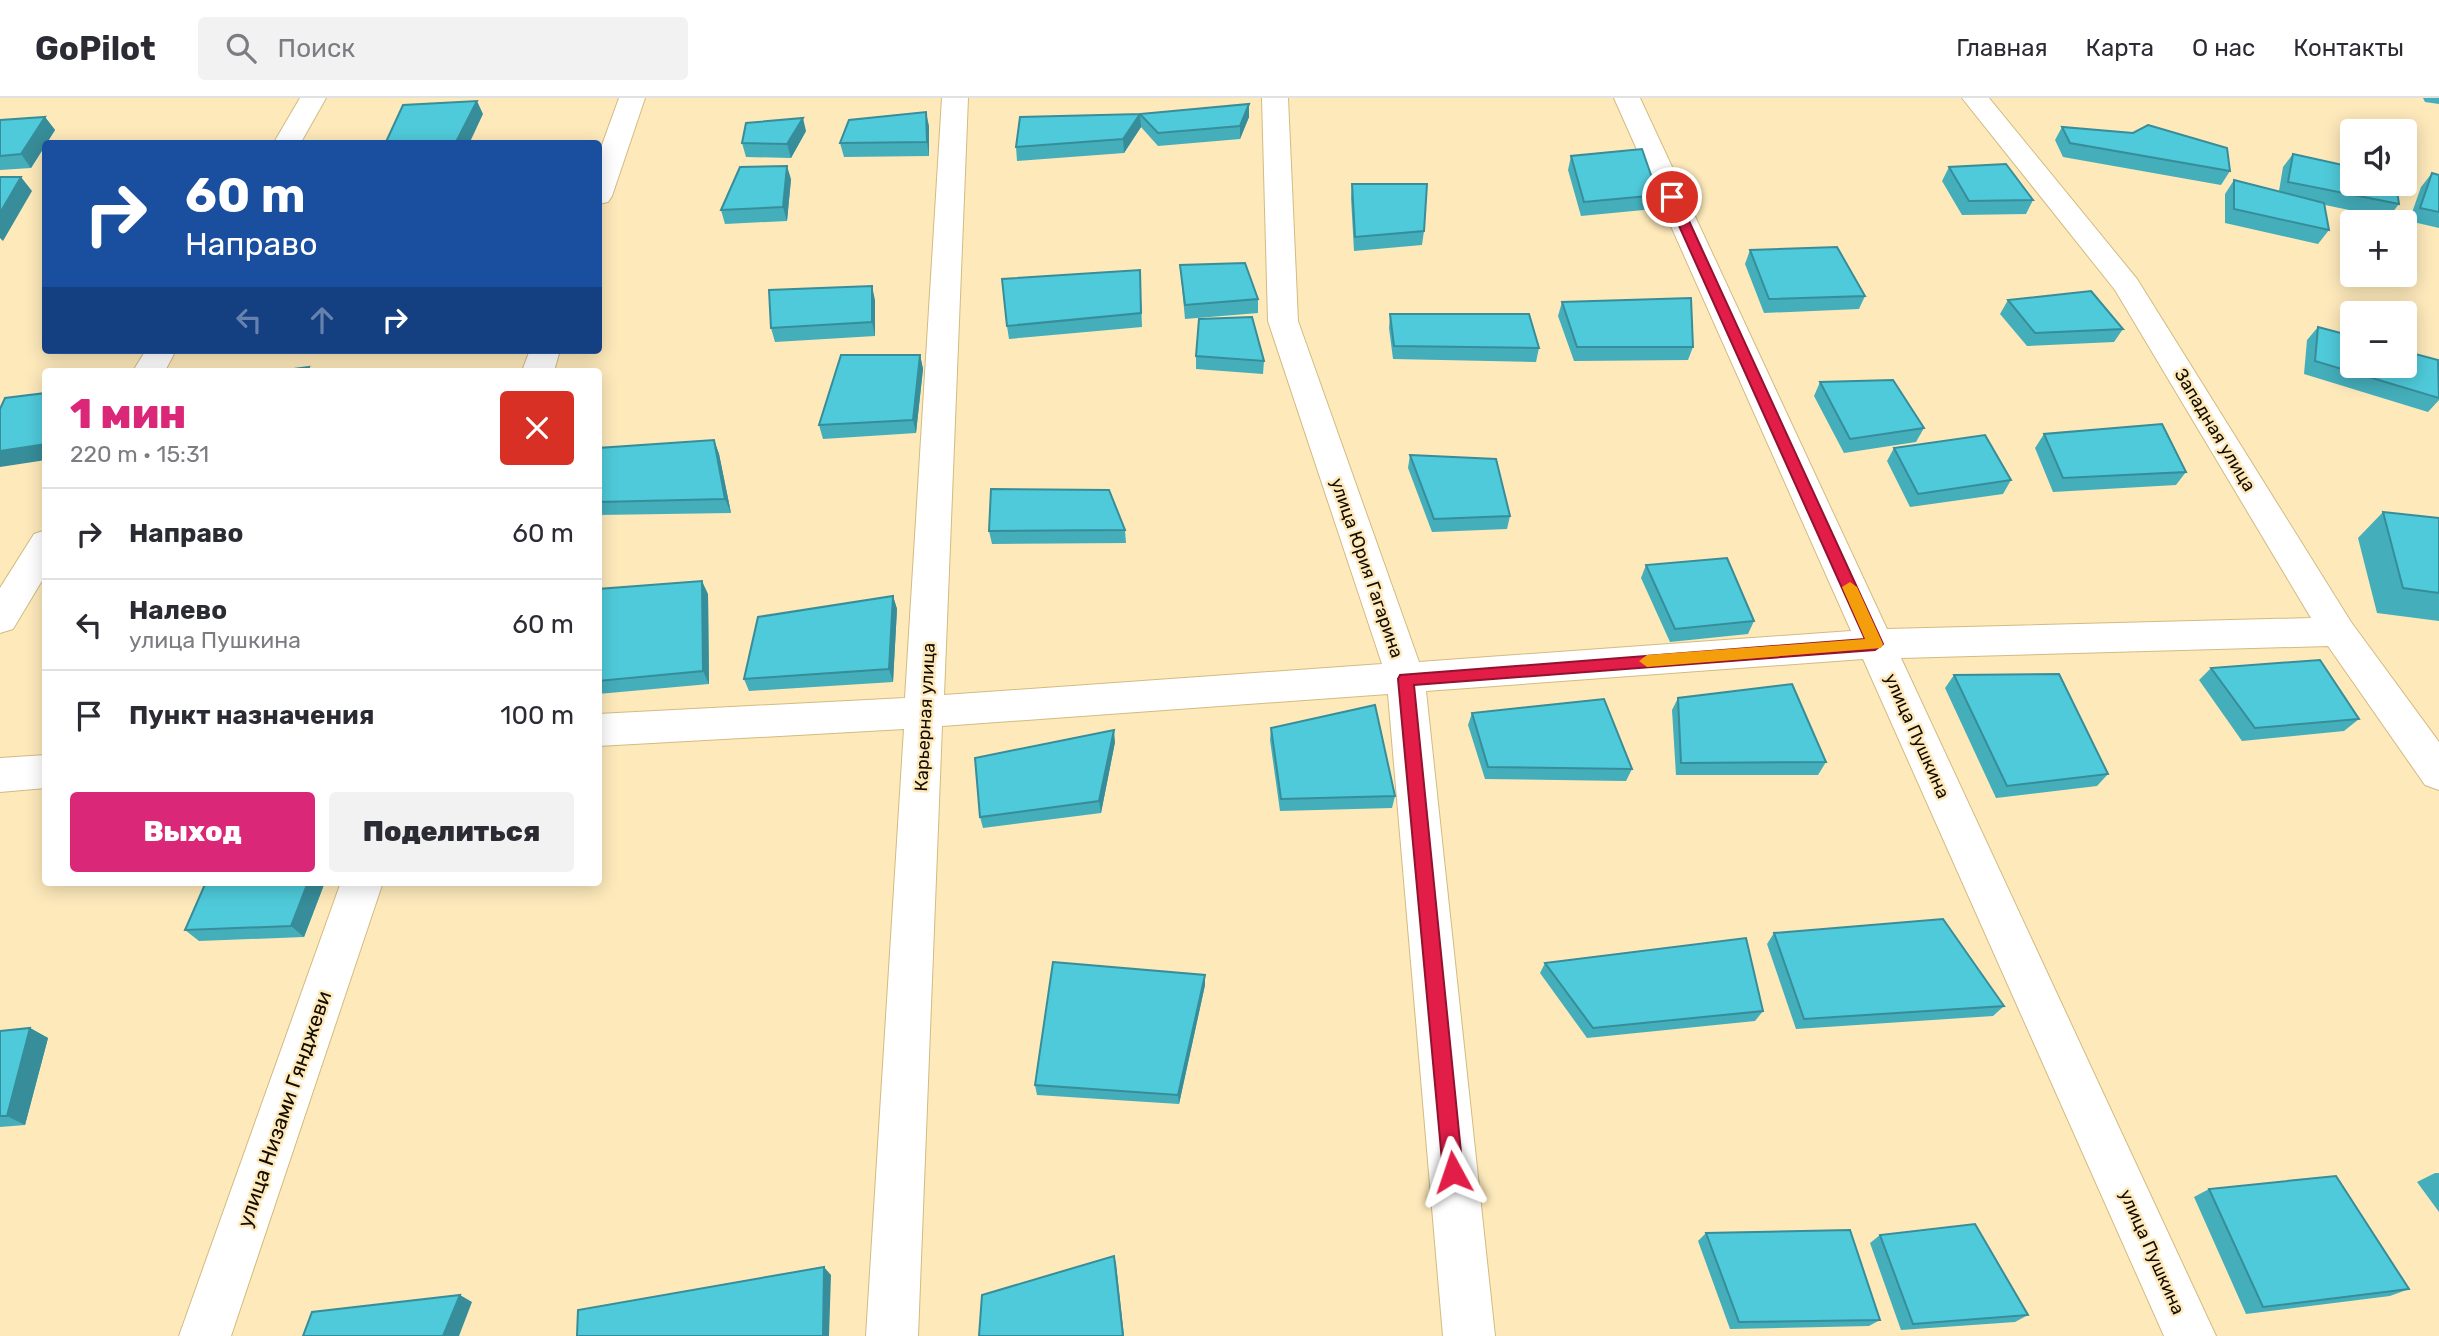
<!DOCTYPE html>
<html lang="ru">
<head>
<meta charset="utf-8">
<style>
	body { margin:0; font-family:Rubik,sans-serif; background:#f2f2f3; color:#2b2b33; height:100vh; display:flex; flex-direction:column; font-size:26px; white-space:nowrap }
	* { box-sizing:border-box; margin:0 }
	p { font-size:23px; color:#7c7c81 }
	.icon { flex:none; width:38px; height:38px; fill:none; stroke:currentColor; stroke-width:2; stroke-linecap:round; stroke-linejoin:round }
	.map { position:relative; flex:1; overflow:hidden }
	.sheet { position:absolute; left:42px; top:270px; width:560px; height:518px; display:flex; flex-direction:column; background:#fff; border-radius:7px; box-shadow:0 4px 18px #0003 }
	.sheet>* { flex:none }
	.banner { position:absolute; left:42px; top:42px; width:560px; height:214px; border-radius:7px; box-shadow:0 4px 18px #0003; background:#1a4fa0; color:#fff; overflow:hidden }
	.fabs { position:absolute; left:2340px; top:21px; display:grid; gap:14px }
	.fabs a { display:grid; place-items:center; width:77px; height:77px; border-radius:7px; background:#fff; box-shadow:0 4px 18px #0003; font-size:35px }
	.pin { position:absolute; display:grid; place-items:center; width:60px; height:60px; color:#fff; margin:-30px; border:4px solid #fff; border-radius:50%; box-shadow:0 2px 7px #0007 }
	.me { position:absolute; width:77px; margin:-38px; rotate:355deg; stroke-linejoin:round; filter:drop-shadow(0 0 5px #0008) }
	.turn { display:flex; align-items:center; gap:24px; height:147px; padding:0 28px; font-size:32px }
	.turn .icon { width:91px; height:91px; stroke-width:2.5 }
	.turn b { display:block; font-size:49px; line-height:60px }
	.lanes { display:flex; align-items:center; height:66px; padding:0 28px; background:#0003; justify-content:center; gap:35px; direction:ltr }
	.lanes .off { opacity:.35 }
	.round { display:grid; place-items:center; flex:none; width:74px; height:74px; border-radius:7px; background:#f2f2f3 }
	.head { display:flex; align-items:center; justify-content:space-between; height:119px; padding:0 28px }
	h1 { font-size:42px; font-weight:800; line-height:52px; color:#db2777 }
	.primary-button { display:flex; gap:14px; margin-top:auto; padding:14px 28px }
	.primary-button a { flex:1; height:80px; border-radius:7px; background:#db2777; color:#fff; font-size:28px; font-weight:800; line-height:80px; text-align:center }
	.primary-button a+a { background:#f2f2f3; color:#2b2b33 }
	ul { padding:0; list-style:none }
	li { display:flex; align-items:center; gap:21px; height:91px; padding:0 28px; border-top:2px solid #e1e1e2 }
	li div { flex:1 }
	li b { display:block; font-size:26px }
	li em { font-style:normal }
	header { display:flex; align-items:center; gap:42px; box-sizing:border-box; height:98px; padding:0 35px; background:#fff; border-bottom:2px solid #e1e1e2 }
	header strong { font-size:33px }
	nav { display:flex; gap:38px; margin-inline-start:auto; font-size:24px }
	.search { width:490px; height:63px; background:#f2f2f3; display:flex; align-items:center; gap:18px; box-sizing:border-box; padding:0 24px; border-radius:7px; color:#7c7c81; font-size:26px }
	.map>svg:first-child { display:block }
</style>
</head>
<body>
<header>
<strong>GoPilot</strong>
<div class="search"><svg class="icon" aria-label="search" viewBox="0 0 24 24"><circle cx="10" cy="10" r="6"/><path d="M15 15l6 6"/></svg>Поиск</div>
<nav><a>Главная</a><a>Карта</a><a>О нас</a><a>Контакты</a></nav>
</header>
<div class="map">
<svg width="2439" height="1238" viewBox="0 0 2439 1238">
	<rect width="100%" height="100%" fill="#fde9ba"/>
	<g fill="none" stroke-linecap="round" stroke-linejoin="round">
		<defs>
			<path id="minor" d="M300,0H326L300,46H273Z
				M619,0H645L612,98L608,104L598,106V58Z
				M942,0H968L944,597L1382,566L1268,223L1262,0H1288L1298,223L1419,564L1851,533L1614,0H1640L1887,531L2311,520L2115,192L1962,0H1989L2137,181L2351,524L2439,644V692L2425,687L2328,548L1901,560L2216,1238H2164L1863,561L1426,593L1495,1238H1443L1388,596L942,628L918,1238H866L904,631L598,648V616L905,600Z
				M146,252H176L165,273H133Z
				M530,252H560L554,273H522Z
				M46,432V476L13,531L0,535V490L34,436Z
				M46,657V690L0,694V660Z
				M341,784H383L231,1238H179Z"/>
		</defs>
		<use href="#minor" stroke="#d3bb81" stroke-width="2"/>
		<use href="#minor" fill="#fff" fill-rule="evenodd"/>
	</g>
	<path fill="#44aebb" d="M2423,0H2439V6L2425,4Z
		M1249,6V19L1240,41L1158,48L1141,29L1124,55L1017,63L1016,49L1140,16Z
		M45,19L55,32L31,70L0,72V22Z
		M929,28V58L844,59L840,45Z
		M2062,29L2230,73L2221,87L2063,59L2055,42Z
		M806,33L791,60L746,59L742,45Z
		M2293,56L2399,106L2388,120L2325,107L2329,132L2318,146L2225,125V96L2234,82L2279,93L2283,69Z
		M1571,58L1658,97L1654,111L1581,118L1568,72Z
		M1949,69L2033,102L2026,116L1962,117L1942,83Z
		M2432,75L2439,77V130L2409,123L2421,89Z
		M791,81L787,123L725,126L721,112Z
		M1352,86L1424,133L1422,147L1354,153L1351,100Z
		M1750,152L1865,198L1859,211L1764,215L1745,166Z
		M1180,167L1258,201V215L1185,221Z
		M1140,172L1142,229L1009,241L1007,228Z
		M875,202V238L775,244L771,230Z
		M2008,202L2123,231L2114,244L2027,248L2000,216Z
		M1562,204L1693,249L1688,262L1574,263L1558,218Z
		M1390,216L1539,250L1536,264L1393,261L1389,230Z
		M2318,229L2439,280V302L2428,314L2304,276L2307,242Z
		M920,257L923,271L916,335L823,341L819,327Z
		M1196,258L1264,263L1263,276L1196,271Z
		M1820,284L1924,330L1916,344L1844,355L1814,298Z
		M2044,336L2186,374L2176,387L2053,394L2035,350Z
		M714,342L719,356L731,415L598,417V350Z
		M1894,350L2011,382L2003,396L1910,409L1887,363Z
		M1410,357L1510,418L1507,431L1432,434L1408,370Z
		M2383,414L2439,420V523L2377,515L2358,440Z
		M1125,432L1126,445L992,446L989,433Z
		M1646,467L1754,523L1748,536L1670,544L1641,480Z
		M598,491L708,496L709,586L598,596Z
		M893,498L897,511L893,584L749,593L744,581Z
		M2211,570L2359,621L2344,633L2242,643L2199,582Z
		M1954,577L2108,676L2097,688L1996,700L1945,590Z
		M1678,600L1826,664L1818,677H1676L1672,612Z
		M1472,615L1632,671L1626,683L1485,681L1468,627Z
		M1271,630L1395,698L1392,710L1280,713L1270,642Z
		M1115,644L1101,715L983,730L980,719Z
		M206,784H325L304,839L199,843L185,832Z
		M1774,835L2004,908L1993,918L1796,931L1767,846Z
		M1545,865L1763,913L1755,923L1587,940L1540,875Z
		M1205,887L1179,1006L1037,997L1035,987Z
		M30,930L48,940L25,1027L0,1029V933Z
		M2435,1075H2439V1114L2417,1084Z
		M2209,1091L2409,1191L2390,1198L2246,1216L2194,1099Z
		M1706,1135L1880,1222L1869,1228L1730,1231L1698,1143Z
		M1880,1137L2028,1217L2015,1224L1901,1232L1870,1145Z"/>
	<path fill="#378d99" d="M477,3L483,16L469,46H455Z
		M1249,6V19L1240,41V28Z
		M926,14L929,28V58L927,44Z
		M1140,16L1141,29L1124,55L1123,41Z
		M45,19L55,32L31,70L21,56Z
		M803,20L806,33L791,60L787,46Z
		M787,68L791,81L787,123L783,109Z
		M21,79L32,93L3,143L0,140V115Z
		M872,188L875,202V238L872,224Z
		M920,257L923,271L916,335L913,322Z
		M714,342L719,356L731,415L725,401Z
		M46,346V362L0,369V353Z
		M702,483L708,496L709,586L703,573Z
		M893,498L897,511L893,584L889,571Z
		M1114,632L1115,644L1101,715L1099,703Z
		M308,784H325L304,839L291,828Z
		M1205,877V887L1179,1006L1178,997Z
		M30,930L48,940L25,1027L7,1018Z
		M1114,1158L1116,1165L1124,1238H1123Z
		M824,1169L831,1177L829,1238H823Z
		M460,1197L472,1204L459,1238H443Z"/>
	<path fill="#4fcada" stroke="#378d99" stroke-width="2" d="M477,3L455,46H385L403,7Z
		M1249,6L1240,28L1158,35L1140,16Z
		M926,14L927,44L840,45L849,22Z
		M1140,16L1123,41L1016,49L1020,19Z
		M45,19L21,56L0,58V22Z
		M803,20L787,46L742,45L746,25Z
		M2148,27L2227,50L2230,73L2070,45L2062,29L2133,35Z
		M1642,51L1658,97L1584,104L1571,58Z
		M2293,56L2352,69V86H2396L2399,106L2288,84Z
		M2006,66L2033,102L1969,103L1949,69Z
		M787,68L783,109L721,112L740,69Z
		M2432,75L2439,77V114L2420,110Z
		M0,79H21L0,115Z
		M2234,82L2324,105L2329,132L2234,111Z
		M1352,86H1427L1424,133L1355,139Z
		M1837,149L1865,198L1769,201L1750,152Z
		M1245,165L1258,201L1185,207L1180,167Z
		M1140,172L1141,215L1007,228L1002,181Z
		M872,188V224L771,230L769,192Z
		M2091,193L2123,231L2035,235L2008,202Z
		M1691,200L1693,249H1577L1562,204Z
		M1390,216H1529L1539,250L1394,248Z
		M1252,219L1264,263L1196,258L1199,221Z
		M2318,229L2352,238V268H2404V253L2438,262L2439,300L2315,263Z
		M841,257H920L913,322L819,327Z
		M309,269L307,273H278Z
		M1893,282L1924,330L1850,341L1820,284Z
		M46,295V346L0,353V311L5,300Z
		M2162,326L2186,374L2063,380L2044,336Z
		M1985,337L2011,382L1918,396L1894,350Z
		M714,342L725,401L598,404V350Z
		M1410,357L1496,361L1510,418L1434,421Z
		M991,391L1109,392L1125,432L989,433Z
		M2383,414L2439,420V495L2403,490Z
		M1727,460L1754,523L1675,531L1646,467Z
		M702,483L703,573L598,583V491Z
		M893,498L889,571L744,581L758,519Z
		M2320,562L2359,621L2255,630L2211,570Z
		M2059,576L2108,676L2007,688L1954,577Z
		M1792,586L1826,664L1681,665L1678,600Z
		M1604,601L1632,671L1488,669L1472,615Z
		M1375,607L1395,698L1281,701L1271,630Z
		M1114,632L1099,703L980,719L975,660Z
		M206,784H308L291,828L185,832Z
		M1943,821L2004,908L1804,921L1774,835Z
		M1746,840L1763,913L1593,930L1545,865Z
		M1053,864L1205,877L1178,997L1035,987Z
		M30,930L7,1018H0V933Z
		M2336,1078L2409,1191L2263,1209L2209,1091Z
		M1975,1126L2028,1217L1913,1226L1880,1137Z
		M1850,1132L1880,1222L1739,1224L1706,1135Z
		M1114,1158L1123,1238H979L982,1197Z
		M824,1169L823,1238H577L578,1212Z
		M460,1197L443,1238H303L312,1214Z"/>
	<path fill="#e11d48" stroke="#92132f" stroke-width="2" d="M1668,97L1678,99L1883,546L1875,552L1414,587L1463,1074L1460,1081L1453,1084L1446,1081L1443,1074L1398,581L1400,577L1865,541L1666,99Z"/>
	<path fill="#f59e0b" d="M1850,484L1857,489L1883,546L1881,550L1647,569L1639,563L1647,557L1865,541L1842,489Z"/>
	<g text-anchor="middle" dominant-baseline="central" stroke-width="5" stroke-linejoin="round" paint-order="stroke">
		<g font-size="18" fill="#150c00" stroke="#fde9ba">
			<text transform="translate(2215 332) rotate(59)">Западная улица</text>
			<text transform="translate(1367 470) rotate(71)">улица Юрия Гагарина</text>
			<text transform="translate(925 619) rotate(-87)">Карьерная улица</text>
			<text transform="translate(1917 638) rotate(66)">улица Пушкина</text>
			<text transform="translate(2152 1154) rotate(66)">улица Пушкина</text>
		</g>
		<g font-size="21" fill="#150c00" stroke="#fde9ba">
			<text transform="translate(284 1011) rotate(-71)">улица Низами Гянджеви</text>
		</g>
	</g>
</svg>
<div class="fabs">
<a><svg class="icon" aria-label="sound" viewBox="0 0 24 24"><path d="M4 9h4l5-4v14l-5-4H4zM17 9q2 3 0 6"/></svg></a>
<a>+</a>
<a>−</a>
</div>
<div class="pin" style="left:1672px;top:99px;background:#d93025"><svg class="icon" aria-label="arrive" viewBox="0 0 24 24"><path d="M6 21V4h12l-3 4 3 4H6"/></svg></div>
<svg class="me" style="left:1453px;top:1074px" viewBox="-20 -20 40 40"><path d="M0-17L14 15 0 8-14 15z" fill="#e11d48" stroke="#fff" stroke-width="4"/></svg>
<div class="banner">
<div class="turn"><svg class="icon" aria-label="right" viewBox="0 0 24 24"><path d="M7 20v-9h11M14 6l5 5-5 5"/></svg><div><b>60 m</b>Направо</div></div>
<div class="lanes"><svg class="icon off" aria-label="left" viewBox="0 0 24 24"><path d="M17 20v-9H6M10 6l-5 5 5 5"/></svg><svg class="icon off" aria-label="ahead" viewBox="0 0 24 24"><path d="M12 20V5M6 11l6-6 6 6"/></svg><svg class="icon" aria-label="right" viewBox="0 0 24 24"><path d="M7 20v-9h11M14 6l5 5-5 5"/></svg></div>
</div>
<section class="sheet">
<div class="head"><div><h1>1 мин</h1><p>220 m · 15:31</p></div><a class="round" style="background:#d93025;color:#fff"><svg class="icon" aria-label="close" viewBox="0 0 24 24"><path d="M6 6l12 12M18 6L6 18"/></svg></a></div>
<ul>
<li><svg class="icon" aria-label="right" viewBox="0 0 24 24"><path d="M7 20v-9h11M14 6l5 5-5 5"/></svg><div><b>Направо</b></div><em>60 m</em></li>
<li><svg class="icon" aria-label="left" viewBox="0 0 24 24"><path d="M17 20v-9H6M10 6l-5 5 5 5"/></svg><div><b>Налево</b><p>улица Пушкина</p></div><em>60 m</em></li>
<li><svg class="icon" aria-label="arrive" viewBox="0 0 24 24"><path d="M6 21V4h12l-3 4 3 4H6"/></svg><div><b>Пункт назначения</b></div><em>100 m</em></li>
</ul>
<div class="primary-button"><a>Выход</a><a>Поделиться</a></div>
</section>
</div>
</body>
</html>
